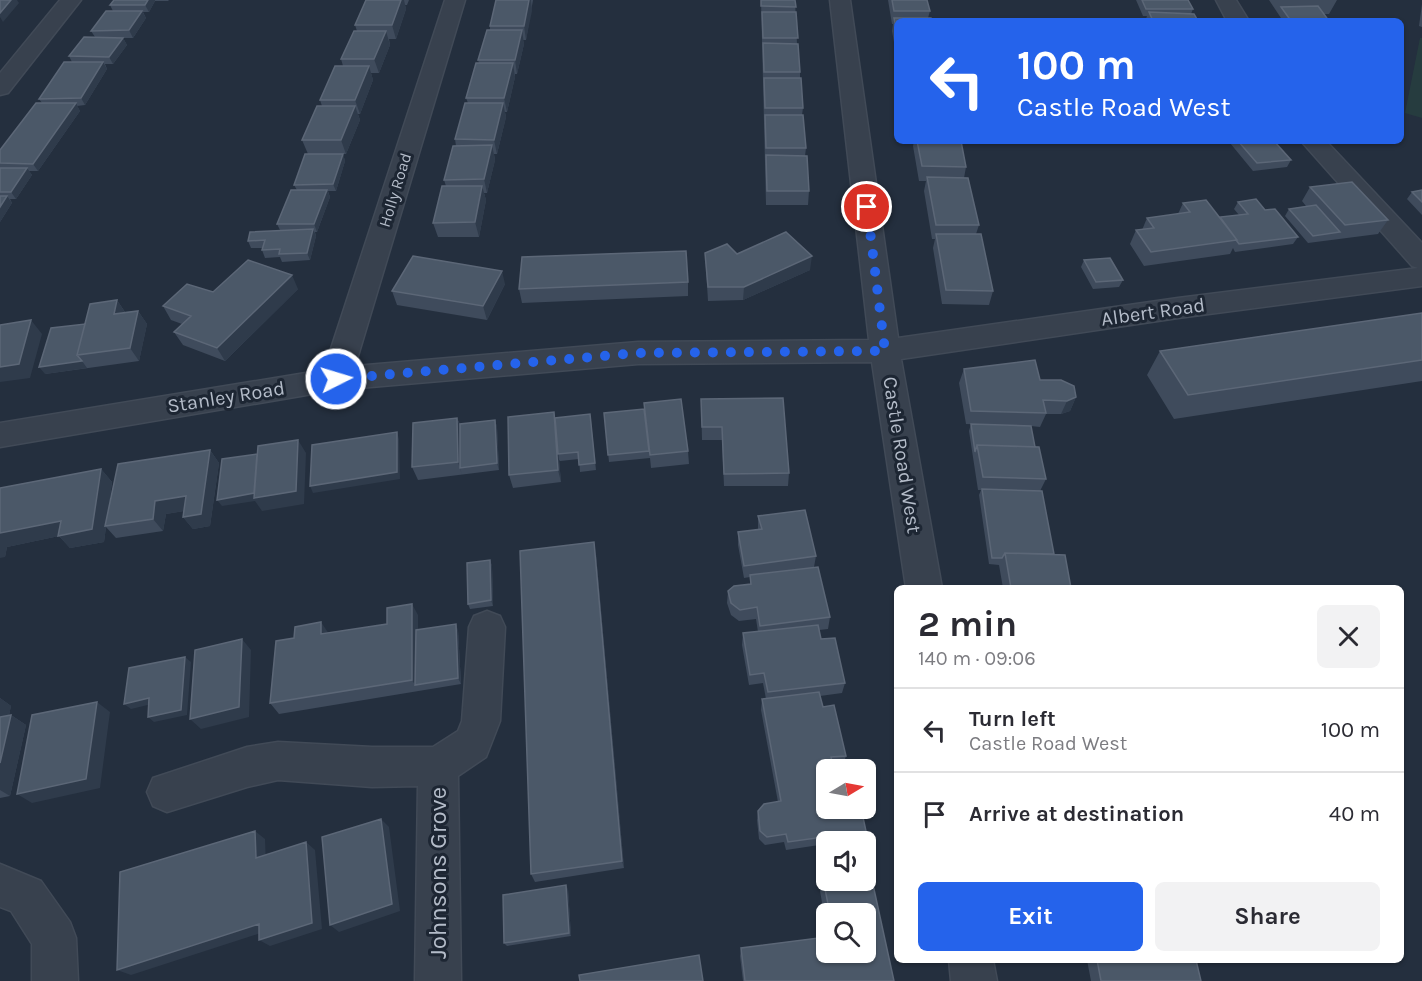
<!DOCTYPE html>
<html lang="en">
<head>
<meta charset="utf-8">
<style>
	body { margin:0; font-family:Karla,sans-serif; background:#f2f2f3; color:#2b2b33; height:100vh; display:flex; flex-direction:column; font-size:22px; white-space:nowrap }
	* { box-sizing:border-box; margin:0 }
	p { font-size:20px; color:#7c7c81 }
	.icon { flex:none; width:33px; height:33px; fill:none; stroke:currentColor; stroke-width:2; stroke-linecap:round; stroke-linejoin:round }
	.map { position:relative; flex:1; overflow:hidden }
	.side { position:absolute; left:894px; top:585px; width:510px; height:378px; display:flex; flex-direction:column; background:#fff; border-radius:9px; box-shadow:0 2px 4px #0004 }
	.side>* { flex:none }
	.banner { position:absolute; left:894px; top:18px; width:510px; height:126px; border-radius:9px; box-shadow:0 2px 4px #0004; background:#2563eb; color:#fff; overflow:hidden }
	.needle { width:39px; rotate:80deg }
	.controls { position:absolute; left:816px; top:759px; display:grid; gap:12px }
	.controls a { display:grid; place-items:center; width:60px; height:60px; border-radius:9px; background:#fff; box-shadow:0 2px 4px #0004; font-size:30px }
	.pin { position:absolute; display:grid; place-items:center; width:51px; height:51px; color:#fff; margin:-26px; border:3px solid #fff; border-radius:50%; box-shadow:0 2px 6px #0007 }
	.me { position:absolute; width:66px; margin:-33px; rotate:85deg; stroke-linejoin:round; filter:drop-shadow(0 0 4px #0008) }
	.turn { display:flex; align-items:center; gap:21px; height:126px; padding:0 24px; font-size:27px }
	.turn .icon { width:78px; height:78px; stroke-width:2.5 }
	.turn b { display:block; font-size:42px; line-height:51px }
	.round { display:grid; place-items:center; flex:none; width:63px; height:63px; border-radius:9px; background:#f2f2f3 }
	.head { display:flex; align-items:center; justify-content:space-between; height:102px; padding:0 24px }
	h1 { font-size:36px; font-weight:700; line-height:45px }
	.cta { display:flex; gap:12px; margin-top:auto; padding:12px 24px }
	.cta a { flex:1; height:69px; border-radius:9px; background:#2563eb; color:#fff; font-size:24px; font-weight:700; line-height:69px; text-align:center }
	.cta a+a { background:#f2f2f3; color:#2b2b33 }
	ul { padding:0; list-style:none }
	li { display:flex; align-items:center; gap:18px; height:84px; padding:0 24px; border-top:2px solid #e1e1e2 }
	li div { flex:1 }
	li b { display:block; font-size:22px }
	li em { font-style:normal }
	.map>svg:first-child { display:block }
</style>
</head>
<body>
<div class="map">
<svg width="1422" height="981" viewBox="0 0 1422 981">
	<rect width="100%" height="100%" fill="#242f3e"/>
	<path fill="#263c3f" d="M1420,38H1422V118L1405,113Z"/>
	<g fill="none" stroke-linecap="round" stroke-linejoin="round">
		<defs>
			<path id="minor" d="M60,0H81L8,93L0,95V73Z
				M445,0H465L355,366L638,342L869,340L830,0H850L898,338L1178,298L1418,268L1412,266L1301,141H1326L1422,243V286L1178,318L901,359L942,588H906L872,362L638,364L336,390L0,447V423L324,370Z
				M1216,0H1236L1249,21H1227Z
				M487,611L500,616L505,627L500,721L486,757L458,776L461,981H415L418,786L372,787L278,780L247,787L167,812L153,806L147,792L153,778L247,747L278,742L372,747H433L458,731L462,721L469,627L474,616Z
				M0,864L41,881L70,922L76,938L78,981H32V944L11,911L0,907Z
				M949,960H993L997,981H951Z"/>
		</defs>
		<use href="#minor" stroke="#414a57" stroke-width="3"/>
		<use href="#minor" fill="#38414e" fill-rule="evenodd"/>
	</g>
	<path fill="#3f4b5c" d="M114,0H169L168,1H155L149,12H143L146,18L133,38H118H123L127,45L113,64H105L107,69L85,105L77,106L80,111L38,171H29L32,175L16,199H10L12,203L0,222V150L42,103L39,99L72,62L69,56L95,37L91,31L113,11L110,5Z
		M366,0H409L407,5H405L406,9L396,39H389L390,45L379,73H371L373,80L360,114H358L360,120L346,154H343L345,161L336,191H328L330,197L317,232H315L316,236L310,260L282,262L280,257L265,258L262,250L263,248H251L248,241L280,230L277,224L297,190L294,185L325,154H308L302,140L322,106L320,100L343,66L341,59L357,31L355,25Z
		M496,0H533L526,40H523L524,44L517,74H515V77L507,112H505L506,117L497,154H494L495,160L487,193H484L486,200L479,237H438L433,223L446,186L444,180L456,146L455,139L468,103L466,98L479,63L478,60L490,30V26Z
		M761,0H795L797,44L800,72V78L803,108L802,115L806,148L805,156L809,191L808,205H766Z
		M888,0H927L930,11L928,18L897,21V59L892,31L893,24H892Z
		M1136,0H1188L1193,9L1191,14L1198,21H1147L1146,19L1147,16H1143Z
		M1269,0H1337L1329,14H1323L1329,21H1283Z
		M1422,4V27L1419,26Z
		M914,141H961L966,167L964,178L979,225L976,234L993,291L989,305L942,304L933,248L935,239H932L924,191L926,181H919L913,146Z
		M1232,141H1274L1291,160L1287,167L1253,171L1230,143Z
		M1310,187L1388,220L1378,234L1308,243L1285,216L1289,209L1306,206L1302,201Z
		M1422,190V215L1407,199L1412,192Z
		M1238,202L1265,210L1298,237L1293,244L1235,252L1233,248L1230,254L1144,266L1130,244L1136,230H1142L1147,218L1178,214L1183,203L1220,217L1239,215L1234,209Z
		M705,253L737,254L810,270L743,300L708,301Z
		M1084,260L1123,280L1119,287L1093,289L1081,267Z
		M688,282V296L522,303L519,289Z
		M505,284L487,320L397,305L392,291Z
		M298,289L225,361L183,345L174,332L182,324L171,320L163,306L213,292Z
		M117,300L125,312L138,311L147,324L139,361L45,374L85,324Z
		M1422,313V381L1174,419L1147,375L1160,351Z
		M964,369L1040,380L1076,397L1070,411L1061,414H1046L1040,427L1031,426L1035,447L1046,479L1040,491L1054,554L1071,588H1003L999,565L989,564L979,495L981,490H978L969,431L971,424L994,425L966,424L959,383Z
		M701,399L789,473L788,486H724L722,440H702Z
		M604,413L688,451L689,464L651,468L650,458L609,462Z
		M457,418L460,424L495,420L497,427L499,470L418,480L412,467Z
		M555,418L591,421L596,470L580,472L579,459L560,461L559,460L561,482L513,488L509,475Z
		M210,450L219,463L210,526L193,529L183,517L184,511L166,514L163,531L116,538L106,527L104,542L70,548L59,536L7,547L5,557L0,488L101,469L112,482L108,513Z
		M758,516L816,556L814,567L830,617L828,629L819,630L821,639L845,683L842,693L820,696L823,707L846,756L843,765L833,766L826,770L866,831L862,839L844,842H826V844L786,850L784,842L765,845L759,839L757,820L758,811L778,802L761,710L762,699H766L763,683L749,685L742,645L743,633L758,632L756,619L739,621L731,615L727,603L728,591L750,584V577L744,578L738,545V532L758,530Z
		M596,554L624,868L535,882L531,874Z
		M490,560L492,566L493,606L470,609L468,604Z
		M418,615V630H458L461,684L279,714L270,703L329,633L387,624Z
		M0,698L11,706L9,715H11L26,725L10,796L0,798Z
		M867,857L894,981H743L740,956L741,948L826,937V952H866V914H826V925L817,874L820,864L826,863V880H866V858Z
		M568,889L571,936L507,946L504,943Z
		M1087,960H1196L1201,981H1091Z"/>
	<path fill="#2f3b4b" d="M11,0H17L19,3L3,22L0,17V13Z
		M148,0H155V1L149,12L145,5Z
		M401,0H404L406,9L396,39L392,25Z
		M529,0H531L532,11L526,40L524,26Z
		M142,11L146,18L133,38L129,30Z
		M522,30L524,44L517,74L515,60Z
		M386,31L390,45L379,73L374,59Z
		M123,38L127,45L113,64L109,57Z
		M103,62L107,69L85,105L81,98Z
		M513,63L515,77L507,112L504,98Z
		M369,66L373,80L360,114L355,100Z
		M76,103L80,111L38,171L33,164Z
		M503,103L506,117L497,154L494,140Z
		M355,106L360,120L346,154L341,140Z
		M492,145L495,160L487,193L484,179Z
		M343,154L345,161L336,191L333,184Z
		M27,168L32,175L16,199L11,192Z
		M482,186L486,200L479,237L475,222Z
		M327,190L330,197L317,232L314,224Z
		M7,196L12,203L0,222V207Z
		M313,229L316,236L310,260L307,253Z
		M812,256L810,270L743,300L744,287Z
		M502,271L505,284L487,320L483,306Z
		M292,275L298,289L225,361L217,348Z
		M117,300L126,314H114Z
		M138,311L147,324L139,361L130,348Z
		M31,320L42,334L30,378L0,382V367Z
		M82,361L87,368L45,374L39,367Z
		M1076,397L1070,411L1061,414L1067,401Z
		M554,412L556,425L561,482L558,470Z
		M457,418L462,431L460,468L462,475L458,462Z
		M495,420L497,427L499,470L497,463Z
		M397,432L399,439L400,479L313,493L310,486Z
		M298,440L306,453L304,504L262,511L255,501L222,506L217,500Z
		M210,450L219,463L210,526L193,529L183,517Z
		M101,469L112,482L104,542L70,548L59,536L7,547L5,557L0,558V533Z
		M186,496L196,509L166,514L163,531L153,519L155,501Z
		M594,542L596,554L624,868L622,861Z
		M490,560L492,566L493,606L491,600Z
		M412,604L418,615V685H415L412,680Z
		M321,622L329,634H321Z
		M456,624L458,630L461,684L458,678Z
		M242,639L251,650L249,717L201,729L190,719Z
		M185,657L191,662L187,715L154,722L148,717Z
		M0,698L11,706L6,729L0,725Z
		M149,698L156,703L131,709L124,704Z
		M97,702L110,712L100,788L32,803L17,794Z
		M11,715L26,725L10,796L0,790V763Z
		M381,819L389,827L400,911L339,932L330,925Z
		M255,831L265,839L266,866L256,858Z
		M306,842L315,850L322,929L270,946L259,940Z
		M566,885L568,889L571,936L569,933Z
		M259,924L270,930L131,975L117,970Z"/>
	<path fill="#4b5868" stroke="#5c6777" stroke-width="1.5" d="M0,0H11L0,13Z
		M114,0H148L145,5H110Z
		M366,0H401L392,25H355Z
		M496,0H529L524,26H490Z
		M761,0H795L796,7L761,6Z
		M892,0H927L930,11H894Z
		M1142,0H1188L1193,9H1146Z
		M1318,6L1329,21H1291L1281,7Z
		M106,11H142L129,30L91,31Z
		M762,12H796L798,38H763Z
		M1149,12L1194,14L1198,21H1153Z
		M894,18H931L932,21H897V33Z
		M487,30H522L515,60H478Z
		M354,31H386L374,59H341Z
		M84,37L123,38L109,57L69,56Z
		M763,43L798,44L800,72H764Z
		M64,62H103L81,98L39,99Z
		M476,63H513L504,98H466Z
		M335,66H369L355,100H320Z
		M764,78H801L803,108H765Z
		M36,103H76L33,164L0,163V150Z
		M465,103H503L494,140L455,139Z
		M317,106H355L341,140H302Z
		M765,115H803L806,148H766Z
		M917,141H961L966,167L922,166Z
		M1238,141H1274L1291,160L1257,163Z
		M492,145L484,179L444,180L453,146Z
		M305,154H343L333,184L294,185Z
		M766,155L807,156L809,191H767Z
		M0,168H27L11,192H0Z
		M927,177L968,178L979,225H936Z
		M1352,182L1388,220L1345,225L1310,187Z
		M442,186H482L475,222L433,223Z
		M291,190H327L314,224H277Z
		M1422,190V202L1412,192Z
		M0,196H7L0,207Z
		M1256,199L1265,210L1275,209L1298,237L1239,244L1236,240H1237L1220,217L1248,214L1238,202Z
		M1206,200L1237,240L1151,252L1136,230L1154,228L1147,218L1190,212L1183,203Z
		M1316,205L1340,232L1313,236L1289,209Z
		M313,229L307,253L279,254L280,249L262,250L265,240L248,241L250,232Z
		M786,232L812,256L744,287H708L705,253L727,244L737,254Z
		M936,234H981L993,291L946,290Z
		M686,251L688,282L519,289L522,257Z
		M413,256L502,271L483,306L392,291Z
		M1110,258L1123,280L1096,282L1084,260Z
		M248,260L292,275L217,348L174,332L191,316L163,306L187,284L213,292Z
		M117,300L114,314L138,311L130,348L77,355L90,304Z
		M1422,313V360L1188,395L1160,351Z
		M31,320L19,364L0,367V325Z
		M85,324L77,355L82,361L39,367L51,328Z
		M1035,360L1040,380H1061L1074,386L1076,397L1067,401L1043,400L1046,413L971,411L964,369Z
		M783,398L789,473L724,474L722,427H702L701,399Z
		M681,399L688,451L650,455L644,403Z
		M644,409L649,451L608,455L604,413Z
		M554,412L558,470L509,475L508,417Z
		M590,414L595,463L579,465L578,452L558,454L555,418Z
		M457,418L458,462L412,467L413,423Z
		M495,420L497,463L460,468V424Z
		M971,424L1031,426L1035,447L977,445L975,452Z
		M397,432V472L310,486L312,445Z
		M298,440L296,491L254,498L258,446Z
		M977,445L1039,447L1046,479L983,477Z
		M210,450L201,514L183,517L186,496L155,501L153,519L105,526L118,464Z
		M257,454L254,493L217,500L222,459Z
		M101,469L92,529L58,536L61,521L0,533V488Z
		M982,489L1042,491L1054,554L1005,553L1002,558H992Z
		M805,510L816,556L744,566L738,532L762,529L758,516Z
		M594,542L622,861L531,874L520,551Z
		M1005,553L1065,555L1071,588H1011Z
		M490,560L491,600L468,604L467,563Z
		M818,567L830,617L760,626L757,607L740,610L731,603L728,591L734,586L751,584L750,575Z
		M412,604V680L270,703L276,641L294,638L295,627L321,622V634L387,624V608Z
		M456,624L458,678L415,685L416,630Z
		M818,625L821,639L835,638L845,683L768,692L764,673L750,675L743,633Z
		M242,639L239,707L190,719L195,650Z
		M185,657L181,710L148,717L149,698L124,704L129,668Z
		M819,692L823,707L834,705L846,756L831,757L834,770H826V808H861L866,831L788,842L786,834L767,837L760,831L758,811L764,804L781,801L762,699Z
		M97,702L86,779L17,794L32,715Z
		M11,715L0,763V717Z
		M381,819L392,904L330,925L322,837Z
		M255,831L256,858L306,842L312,923L259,940V924L117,970L120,872Z
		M867,857L894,981H745L741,948L826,937V952H866V914H830L820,864L826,863V880H866V858Z
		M566,885L569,933L504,943L503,895Z
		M699,955L703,981H580L579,975Z
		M1097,960H1196L1201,981H1101Z"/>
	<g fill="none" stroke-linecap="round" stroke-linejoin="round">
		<path stroke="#2563eb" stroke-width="10" stroke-dasharray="0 18" d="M336,379L638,353L885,351L867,207"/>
	</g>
	<g text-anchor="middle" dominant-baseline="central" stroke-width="6" stroke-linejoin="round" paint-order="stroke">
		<g font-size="16" fill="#b4bcc9" stroke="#1d2633">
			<text transform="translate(395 190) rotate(-73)">Holly Road</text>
		</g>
		<g font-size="20" fill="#b4bcc9" stroke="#1d2633">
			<text transform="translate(1153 312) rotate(-8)">Albert Road</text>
			<text transform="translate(226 397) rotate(-9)">Stanley Road</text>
			<text transform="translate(902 455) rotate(81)">Castle Road West</text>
		</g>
		<g font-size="24" fill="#b4bcc9" stroke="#1d2633">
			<text transform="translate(438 873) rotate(-90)">Johnsons Grove</text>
		</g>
	</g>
</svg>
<div class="controls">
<a><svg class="needle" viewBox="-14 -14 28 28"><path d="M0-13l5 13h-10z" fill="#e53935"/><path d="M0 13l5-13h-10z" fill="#7c7c81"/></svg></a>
<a><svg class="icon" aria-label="sound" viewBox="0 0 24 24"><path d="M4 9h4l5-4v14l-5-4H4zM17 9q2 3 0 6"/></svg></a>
<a><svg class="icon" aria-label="search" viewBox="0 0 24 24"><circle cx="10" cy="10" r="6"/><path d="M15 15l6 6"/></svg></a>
</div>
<div class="pin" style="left:867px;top:207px;background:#d93025"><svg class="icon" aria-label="arrive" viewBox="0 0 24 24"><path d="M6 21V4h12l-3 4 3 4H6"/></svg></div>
<svg class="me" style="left:336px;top:379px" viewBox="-20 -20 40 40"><circle r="17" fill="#2563eb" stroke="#fff" stroke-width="3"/><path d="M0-11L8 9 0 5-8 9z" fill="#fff"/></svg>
<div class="banner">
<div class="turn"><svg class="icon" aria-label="left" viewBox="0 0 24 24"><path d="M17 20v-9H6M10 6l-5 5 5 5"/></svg><div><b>100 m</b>Castle Road West</div></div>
</div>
<section class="side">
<div class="head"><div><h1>2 min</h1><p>140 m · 09:06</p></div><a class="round"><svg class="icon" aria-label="close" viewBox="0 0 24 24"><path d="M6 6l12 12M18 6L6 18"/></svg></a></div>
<ul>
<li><svg class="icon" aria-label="left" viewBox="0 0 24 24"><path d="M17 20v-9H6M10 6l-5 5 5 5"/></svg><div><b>Turn left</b><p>Castle Road West</p></div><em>100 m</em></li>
<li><svg class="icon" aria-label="arrive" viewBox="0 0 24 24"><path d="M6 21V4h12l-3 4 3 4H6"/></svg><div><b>Arrive at destination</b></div><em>40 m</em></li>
</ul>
<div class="cta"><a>Exit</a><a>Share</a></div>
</section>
</div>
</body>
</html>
